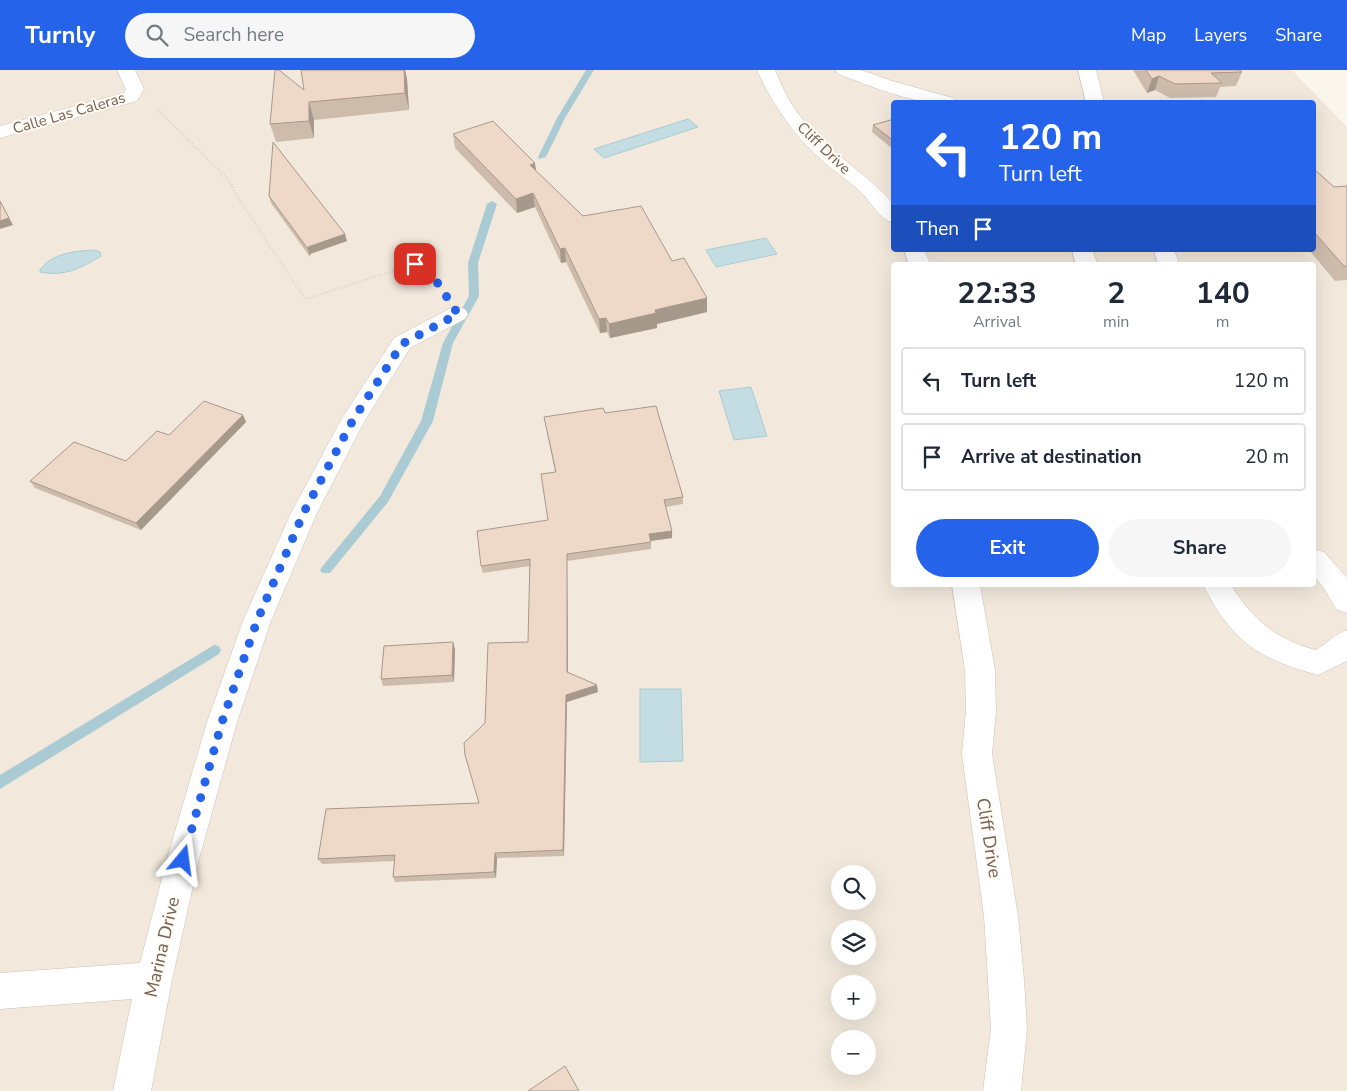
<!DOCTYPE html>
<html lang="en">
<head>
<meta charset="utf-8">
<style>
	body { margin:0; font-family:"Nunito Sans",sans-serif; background:#f6f6f7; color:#1f2937; height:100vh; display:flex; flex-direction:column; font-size:19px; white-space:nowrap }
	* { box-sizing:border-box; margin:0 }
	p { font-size:16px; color:#747a83 }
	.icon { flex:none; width:28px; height:28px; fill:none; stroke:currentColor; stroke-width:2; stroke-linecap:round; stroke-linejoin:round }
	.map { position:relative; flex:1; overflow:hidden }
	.drawer { position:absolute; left:891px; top:192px; width:425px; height:325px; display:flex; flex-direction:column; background:#fff; border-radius:5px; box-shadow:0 5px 20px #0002 }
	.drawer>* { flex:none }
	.top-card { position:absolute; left:891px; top:30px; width:425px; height:152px; border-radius:5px; box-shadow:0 5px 20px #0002; background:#2563eb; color:#fff; overflow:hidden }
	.tools { position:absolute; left:831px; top:795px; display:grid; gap:10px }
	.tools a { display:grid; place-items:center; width:45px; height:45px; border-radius:50%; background:#fff; box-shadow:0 5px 20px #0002; font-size:25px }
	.pin { position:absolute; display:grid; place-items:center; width:42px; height:42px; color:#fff; margin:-21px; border-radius:10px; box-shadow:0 2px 8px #0006 }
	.me { position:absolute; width:55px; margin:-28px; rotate:16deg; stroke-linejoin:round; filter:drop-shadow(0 0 4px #0008) }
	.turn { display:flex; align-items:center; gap:18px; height:105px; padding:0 25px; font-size:22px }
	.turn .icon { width:65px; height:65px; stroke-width:2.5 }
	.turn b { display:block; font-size:35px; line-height:42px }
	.then { display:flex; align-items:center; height:48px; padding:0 25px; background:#0003; gap:10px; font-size:19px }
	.eta { display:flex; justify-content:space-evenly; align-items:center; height:85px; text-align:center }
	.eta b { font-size:30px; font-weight:700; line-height:35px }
	.cta { display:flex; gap:10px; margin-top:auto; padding:10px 25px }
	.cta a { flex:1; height:58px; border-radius:30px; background:#2563eb; color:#fff; font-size:20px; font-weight:700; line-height:58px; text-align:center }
	.cta a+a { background:#f6f6f7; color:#1f2937 }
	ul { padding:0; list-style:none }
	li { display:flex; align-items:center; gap:15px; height:68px; margin:0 10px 8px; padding:0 15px; border:2px solid #e0e1e3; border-radius:5px }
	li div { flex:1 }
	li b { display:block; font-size:19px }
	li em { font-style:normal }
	header { display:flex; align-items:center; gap:30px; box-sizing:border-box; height:70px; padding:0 25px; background:#2563eb; color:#fff }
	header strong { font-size:24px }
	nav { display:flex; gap:28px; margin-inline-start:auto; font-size:18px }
	.search { width:350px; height:45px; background:#f6f6f7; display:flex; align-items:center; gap:12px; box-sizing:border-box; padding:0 18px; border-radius:28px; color:#747a83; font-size:19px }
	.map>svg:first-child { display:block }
</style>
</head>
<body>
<header>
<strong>Turnly</strong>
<div class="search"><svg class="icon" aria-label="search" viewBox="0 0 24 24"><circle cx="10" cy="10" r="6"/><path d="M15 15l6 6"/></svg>Search here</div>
<nav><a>Map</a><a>Layers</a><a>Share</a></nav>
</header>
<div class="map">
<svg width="1347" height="1021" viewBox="0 0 1347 1021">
	<rect width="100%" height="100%" fill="#fbf7ed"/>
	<path fill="#f2e9dc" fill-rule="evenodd" d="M0,0H1292L1347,57V1021H0ZM894,32H1314V180H894ZM894,195H1314V515H894ZM840,804H868V831H840ZM840,859H868V886H840ZM840,914H868V941H840ZM840,969H868V996H840Z"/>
	<path fill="#c3dde3" stroke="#aacbd4" d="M688,49L698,57L604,88L594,79Z
		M766,168L777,184L716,197L706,180Z
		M94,180L100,182L101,186C81,198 65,207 40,202V200C52,183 75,181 94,180Z
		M751,317L767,366L734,370L719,321Z
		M640,619H681L683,691L640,692Z"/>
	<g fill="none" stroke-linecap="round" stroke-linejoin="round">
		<path fill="#aacbd4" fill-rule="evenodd" d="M586,0H594L565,48L546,87L539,89L538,87L557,48Z
			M492,131L497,134L478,193L479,226L453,273L433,351L388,432L330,503H322L320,500L322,497L380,426L421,351L443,273L469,226L468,193L487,134Z
			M214,575L219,576L221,580L219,584L0,719V705Z"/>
		<defs>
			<path id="street" d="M117,0H135L144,19L137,31L0,68V56L124,23L126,19Z
				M835,0H861L892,11L953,28L956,32C917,37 874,17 838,4Z
				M1078,0H1096L1104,32H1086Z
				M1072,180H1092L1098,195H1076Z
				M1154,180H1174L1180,195H1158Z
				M457,237L465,239L468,244L465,249L410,278L364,352L317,443L271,551L237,652L199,789L172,910L151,1021H113L132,929L0,939V903L140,893L167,789L207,652L243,551L291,443L341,350L394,268L449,239Z
				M1314,479L1324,482L1347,508V543L1337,540L1323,517L1314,506Z
				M1203,515H1231C1252,549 1277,570 1316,580C1327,574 1334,564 1347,560V591L1318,605C1257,588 1233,572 1203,515Z"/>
			<path id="secondary" d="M757,0H775C779,9 783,19 788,28C811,70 862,99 894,134V153C879,149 871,132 861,122C846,109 830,98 816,85C790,60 772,33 757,0Z
				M904,180H924L931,195H909Z
				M952,515H980L995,600L996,641L992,684L1018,846L1024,910L1027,959L1021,1021H983L991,959L988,910L984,846L962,684L966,641L965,600Z"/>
		</defs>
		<use href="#street" stroke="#cdc0b4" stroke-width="1"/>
		<use href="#secondary" stroke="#cfc1b1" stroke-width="1"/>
		<path stroke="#d3bdaa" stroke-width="2.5" stroke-dasharray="0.5 2.5" stroke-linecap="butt" d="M158,40L228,109L240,131L305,229L415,194L431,203L442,218"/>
		<use href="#street" fill="#fff" fill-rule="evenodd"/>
		<use href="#secondary" fill="#fff" fill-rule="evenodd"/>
	</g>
	<path fill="#cdbbac" d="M301,0H405L407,9L409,40L314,50V68L276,72L270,54L304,20Z
		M1133,0H1240L1242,2L1236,16L1220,17L1216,27L1170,28L1155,20L1147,23Z
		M894,49V80L872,62L873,55Z
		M453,64L536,101L583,146L672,191L707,228V242L657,254V258L610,268L607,262L600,263L566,192L561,193L535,137L517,143L455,78Z
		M1314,99L1334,117L1347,116V210L1335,211L1309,180H1314Z
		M269,126L347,171L310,184V187L271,133Z
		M605,343L683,427V434L666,437L672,461V468L651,471V479L567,491L568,602L598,622L567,632L564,786L497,788L496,808L395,812L393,807L395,791L322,794L318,789L479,733L485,653L528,572L530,496L483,503L481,496L548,450L555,402L544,347Z
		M243,345L246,352L141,460L35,418L30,411L126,391L169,365Z
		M455,579L454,612L383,616L381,609Z"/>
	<path fill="#a7988c" d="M404,0H405L407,9L409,40L405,23Z
		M1159,6L1155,20L1147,23L1152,9Z
		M309,32L314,50V68L309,51Z
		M535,93L537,107L530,95Z
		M533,123L535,137L517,143L516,129Z
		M0,131L13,155L0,159Z
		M345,164L347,171L310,184V187L308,179V177Z
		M565,178L566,192L561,193L560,179Z
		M707,228V242L657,254V258L610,268L609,254L655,240Z
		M606,248L607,262L600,263L599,249Z
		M243,345L246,352L141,460L136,453Z
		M672,461V468L649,471V464Z
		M567,484V491L568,608L567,602Z
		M453,572L455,579L454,612L452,605Z
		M597,615L598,622L567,632L564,786L563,780L566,625Z
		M495,783L497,788L496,808L494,802Z"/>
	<path fill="#eed9c8" stroke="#a7988c" d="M275,0H279L304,20L301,0H404L405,23L309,32V51L270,54Z
		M1146,0H1240L1242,2L1211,3L1222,13L1175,14L1159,6L1152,9Z
		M894,49V71L873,55Z
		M493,51L535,93L530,95L583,146L641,136L672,191L684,188L707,228L655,240L656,243L609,254L606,248L599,249L565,178L560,179L533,123L516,129L453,64Z
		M273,72L345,164L308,177V179L269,126Z
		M1314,99L1334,117L1347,116V196H1344L1314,162Z
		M0,131L9,148L0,151Z
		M204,331L243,345L136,453L30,411L74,372L126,391L157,361L169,365Z
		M656,336L683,427L664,430L672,461L649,464L651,472L567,484V602L597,615L566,625L563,780L495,783L494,802L393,807L395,785L318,789L326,739L479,733L465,685L464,673L485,653L488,573L528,572L530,489L481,496L477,461L548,450L541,404L556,402L544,347L603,338L605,343Z
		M453,572L452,605L381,609L384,576Z
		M565,996L579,1021H528Z"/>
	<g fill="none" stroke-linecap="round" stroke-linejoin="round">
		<path stroke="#2563eb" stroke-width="9" stroke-dasharray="0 16.2" d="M183,790L222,652L257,551L304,442L353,350L402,274L458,244L431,203L415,194"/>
	</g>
	<g text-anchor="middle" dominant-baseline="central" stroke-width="4" stroke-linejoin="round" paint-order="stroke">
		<g font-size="15" fill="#756052" stroke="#fefaf4">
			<text transform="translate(69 43) rotate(-16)">Calle Las Caleras</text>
			<text transform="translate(824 78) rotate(44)">Cliff Drive</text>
		</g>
		<g font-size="18" fill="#756052" stroke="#fefaf4">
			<text transform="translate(989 768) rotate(81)">Cliff Drive</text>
			<text transform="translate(162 877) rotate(-77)">Marina Drive</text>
		</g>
	</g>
</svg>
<div class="tools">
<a><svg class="icon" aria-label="search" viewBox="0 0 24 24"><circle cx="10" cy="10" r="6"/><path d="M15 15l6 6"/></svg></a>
<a><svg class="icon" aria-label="layers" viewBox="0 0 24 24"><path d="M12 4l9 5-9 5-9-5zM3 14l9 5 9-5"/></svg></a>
<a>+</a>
<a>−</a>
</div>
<div class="pin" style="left:415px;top:194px;background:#d93025"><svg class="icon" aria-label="arrive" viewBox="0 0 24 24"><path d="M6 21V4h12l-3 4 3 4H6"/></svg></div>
<svg class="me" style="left:183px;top:790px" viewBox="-20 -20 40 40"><path d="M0-17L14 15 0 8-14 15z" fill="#2563eb" stroke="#fff" stroke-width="4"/></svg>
<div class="top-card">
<div class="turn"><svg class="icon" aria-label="left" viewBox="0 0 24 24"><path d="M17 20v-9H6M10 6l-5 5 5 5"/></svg><div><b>120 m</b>Turn left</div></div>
<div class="then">Then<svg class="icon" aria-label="arrive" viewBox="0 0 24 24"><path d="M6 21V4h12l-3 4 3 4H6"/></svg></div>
</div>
<section class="drawer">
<div class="eta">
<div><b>22:33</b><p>Arrival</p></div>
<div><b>2</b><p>min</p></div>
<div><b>140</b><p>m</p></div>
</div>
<ul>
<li><svg class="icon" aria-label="left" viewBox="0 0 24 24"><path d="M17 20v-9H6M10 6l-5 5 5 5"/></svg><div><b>Turn left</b></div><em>120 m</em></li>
<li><svg class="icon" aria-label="arrive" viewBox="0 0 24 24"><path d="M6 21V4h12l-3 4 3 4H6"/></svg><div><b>Arrive at destination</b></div><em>20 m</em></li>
</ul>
<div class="cta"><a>Exit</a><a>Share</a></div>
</section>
</div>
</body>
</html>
